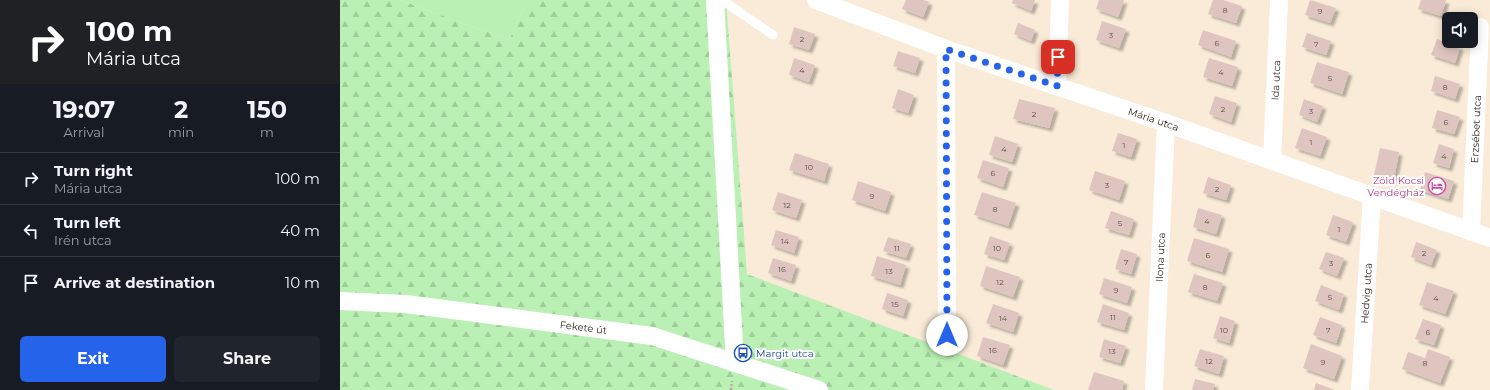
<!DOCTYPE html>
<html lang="en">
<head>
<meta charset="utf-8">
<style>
	body { margin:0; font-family:Montserrat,sans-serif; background:#20242c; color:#f1f3f6; height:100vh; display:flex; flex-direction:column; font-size:15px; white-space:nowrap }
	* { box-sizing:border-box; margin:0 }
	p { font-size:13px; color:#9ea1a6 }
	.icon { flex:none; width:22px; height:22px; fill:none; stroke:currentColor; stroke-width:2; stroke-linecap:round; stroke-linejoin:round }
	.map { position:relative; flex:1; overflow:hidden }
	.panel { display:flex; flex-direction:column; background:#171b24; width:340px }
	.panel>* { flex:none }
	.top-card { background:#202124; color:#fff; overflow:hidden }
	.controls { position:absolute; left:1102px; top:12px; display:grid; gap:8px }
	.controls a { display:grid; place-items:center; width:36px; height:36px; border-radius:6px; background:#171b24; box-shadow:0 2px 10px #0003; font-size:20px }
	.pin { position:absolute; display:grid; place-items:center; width:34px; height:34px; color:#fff; margin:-17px; border-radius:8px; box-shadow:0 2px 6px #0006 }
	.me { position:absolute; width:44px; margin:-22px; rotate:0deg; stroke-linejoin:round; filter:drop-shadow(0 0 3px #0008) }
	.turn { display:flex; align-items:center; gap:14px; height:84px; padding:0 20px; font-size:18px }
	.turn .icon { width:52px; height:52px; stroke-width:2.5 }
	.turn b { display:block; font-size:28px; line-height:34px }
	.eta { display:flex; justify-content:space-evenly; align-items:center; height:68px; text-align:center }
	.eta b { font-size:24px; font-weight:700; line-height:28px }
	.primary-button { display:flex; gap:8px; margin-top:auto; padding:8px 20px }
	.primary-button a { flex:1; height:46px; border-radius:6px; background:#2563eb; color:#fff; font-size:16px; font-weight:700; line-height:46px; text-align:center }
	.primary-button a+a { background:#20242c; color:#f1f3f6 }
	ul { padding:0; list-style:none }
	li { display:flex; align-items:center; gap:12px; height:52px; padding:0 20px; border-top:1px solid #363941 }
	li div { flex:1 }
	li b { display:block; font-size:15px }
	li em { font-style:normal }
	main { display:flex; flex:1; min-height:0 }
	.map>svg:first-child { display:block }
</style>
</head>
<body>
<main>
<section class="panel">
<div class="top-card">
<div class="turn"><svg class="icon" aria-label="right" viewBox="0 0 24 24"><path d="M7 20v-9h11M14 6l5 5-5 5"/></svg><div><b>100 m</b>Mária utca</div></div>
</div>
<div class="eta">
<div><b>19:07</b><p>Arrival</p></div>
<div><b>2</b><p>min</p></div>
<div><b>150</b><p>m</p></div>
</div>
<ul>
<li><svg class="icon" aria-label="right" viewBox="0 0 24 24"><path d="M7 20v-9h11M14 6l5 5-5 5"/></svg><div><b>Turn right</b><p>Mária utca</p></div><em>100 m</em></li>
<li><svg class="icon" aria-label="left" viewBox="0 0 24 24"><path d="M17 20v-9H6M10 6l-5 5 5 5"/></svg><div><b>Turn left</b><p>Irén utca</p></div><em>40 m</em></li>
<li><svg class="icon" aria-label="arrive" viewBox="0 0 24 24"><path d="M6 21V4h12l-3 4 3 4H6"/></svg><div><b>Arrive at destination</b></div><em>10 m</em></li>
</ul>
<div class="primary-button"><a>Exit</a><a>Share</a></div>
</section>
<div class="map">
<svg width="1150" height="390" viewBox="0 0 1150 390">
	<defs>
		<pattern id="forest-firs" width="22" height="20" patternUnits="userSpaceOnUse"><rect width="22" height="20" fill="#baf0b4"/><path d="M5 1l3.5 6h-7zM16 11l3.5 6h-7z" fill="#a0ce9a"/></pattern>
		<filter id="shadow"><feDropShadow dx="3.5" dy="3.5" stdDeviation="1" flood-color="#0004"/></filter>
	</defs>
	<rect width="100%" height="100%" fill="#f9ebd7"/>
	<path fill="#baf0b4" d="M60,0H187L169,40Z"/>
	<path fill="url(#forest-firs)" d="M0,0H60L169,40L187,0H386L407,274L714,390H0Z"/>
	<path fill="#dfc5c0" filter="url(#shadow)" d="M566,0H584L589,2L583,17L562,9Z
		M673,0H695L691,11L672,3Z
		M759,0H784L778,17L756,9Z
		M873,0H883L902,6L896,23L868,14Z
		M970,0L996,8L990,23L965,15Z
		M1081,0H1106L1101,16L1078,9Z
		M762,21L786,29L779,48L756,40Z
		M678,23L695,30L691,41L674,34Z
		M454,27L475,34L469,50L449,44Z
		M863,30L896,41L891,57L858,45Z
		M967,33L991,41L986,55L962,47Z
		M1097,39L1120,47L1115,63L1091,55Z
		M558,51L580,58L575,73L553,66Z
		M454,58L475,65L469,82L449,75Z
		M869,58L898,67L892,86L863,77Z
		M977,62L1009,72L1002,94L970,83Z
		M1095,76L1120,84L1115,99L1091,91Z
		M558,89L574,95L568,113L552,108Z
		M875,96L897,103L891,122L869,114Z
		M679,99L715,108L709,128L673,119Z
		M964,99L983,106L977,122L959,115Z
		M1097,110L1120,117L1114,134L1092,128Z
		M962,128L987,137L980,156L955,148Z
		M778,133L797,139L791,157L772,151Z
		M655,136L678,144L672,162L649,155Z
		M1099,144L1114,149L1109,168L1093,163Z
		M1040,148L1059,152L1054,179L1034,175Z
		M455,153L489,164L484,181L449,170Z
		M643,160L669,168L663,187L637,178Z
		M755,171L785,181L779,200L749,190Z
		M1085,172L1114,181L1108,199L1080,190Z
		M868,177L891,185L886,200L863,193Z
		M518,181L551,192L545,211L512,200Z
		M438,192L462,200L456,218L432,210Z
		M642,192L676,203L668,226L634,215Z
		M858,208L882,215L876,234L853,227Z
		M771,211L794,219L789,235L765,228Z
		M993,215L1013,222L1006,242L986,235Z
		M436,230L459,237L454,253L431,245Z
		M650,236L670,243L664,260L644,254Z
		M548,237L571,244L566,258L543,251Z
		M854,238L889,249L882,272L847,261Z
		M1076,242L1097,250L1091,265L1071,257Z
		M781,249L797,254L791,274L775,269Z
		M986,252L1004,258L997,276L979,269Z
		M537,256L566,265L560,285L531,276Z
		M433,258L456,265L451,281L428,273Z
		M646,266L680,277L673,297L640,286Z
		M854,274L883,283L877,301L848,292Z
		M764,278L792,287L787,303L759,294Z
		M1087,282L1114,291L1105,314L1079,305Z
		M981,285L1004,294L999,310L975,301Z
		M547,293L568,300L563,316L542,309Z
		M653,304L679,313L673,332L646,323Z
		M763,304L789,313L784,330L757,322Z
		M880,316L895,321L889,343L873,338Z
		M980,317L1002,325L996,343L973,335Z
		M1083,319L1101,325L1094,345L1075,339Z
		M643,337L670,345L663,365L637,356Z
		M764,339L786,346L780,363L759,357Z
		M971,344L1002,356L994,379L963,368Z
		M860,349L884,356L879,374L854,366Z
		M1088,349L1110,357L1100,383L1062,369L1068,352L1085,358Z
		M754,372L784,381L782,390H748Z
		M855,379L875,384L873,390H852Z
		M976,383L995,390H974Z"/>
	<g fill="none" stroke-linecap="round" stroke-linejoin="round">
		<path stroke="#b7ac9c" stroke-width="2.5" stroke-dasharray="2 2" stroke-linecap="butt" d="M391,390L392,381"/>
		<path stroke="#fff" stroke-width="9" d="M382,0L433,35"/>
		<g stroke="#fff" stroke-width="18">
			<path d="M375,0L395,363"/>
			<path id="s1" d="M476,0L606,49L826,123L1150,238"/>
			<path d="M606,49L607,335"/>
			<path d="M717,86L720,0"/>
			<path id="s2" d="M932,161L939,0"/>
			<path id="s3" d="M1131,232L1140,27"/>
			<path id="s4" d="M0,301L66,304L312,336L479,390"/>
			<path id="s5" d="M814,390L826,123"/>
			<path id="s6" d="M1020,390L1032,197"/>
		</g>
	</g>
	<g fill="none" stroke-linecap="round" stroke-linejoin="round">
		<path stroke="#2563eb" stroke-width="7" stroke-dasharray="0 12.6" d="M607,335L606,49L717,86L718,57"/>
	</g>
	<defs>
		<symbol id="hotel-ring" viewBox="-11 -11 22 22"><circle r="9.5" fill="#fff" stroke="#d1479c" stroke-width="1.5"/><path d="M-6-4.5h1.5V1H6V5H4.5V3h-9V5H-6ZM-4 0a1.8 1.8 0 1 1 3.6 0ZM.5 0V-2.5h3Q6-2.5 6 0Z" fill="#d1479c"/></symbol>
		<symbol id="bus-ring" viewBox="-11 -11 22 22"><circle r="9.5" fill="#fff" stroke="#1a4fb4" stroke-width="1.5"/><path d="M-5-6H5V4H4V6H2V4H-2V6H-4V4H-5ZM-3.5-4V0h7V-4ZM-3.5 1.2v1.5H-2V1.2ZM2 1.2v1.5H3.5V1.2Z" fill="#1a4fb4"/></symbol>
	</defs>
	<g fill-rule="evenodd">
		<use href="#hotel-ring" x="1087" y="176" width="20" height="20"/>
		<use href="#bus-ring" x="393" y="343" width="20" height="20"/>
	</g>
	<g text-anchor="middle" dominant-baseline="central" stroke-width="4" stroke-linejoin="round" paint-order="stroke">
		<g font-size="8" fill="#5a4f48">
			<text x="885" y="10">8</text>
			<text x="980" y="11">9</text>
			<text x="771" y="35">3</text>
			<text x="462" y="39">2</text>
			<text x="877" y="43">6</text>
			<text x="976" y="44">7</text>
			<text x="462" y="70">4</text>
			<text x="881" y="72">4</text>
			<text x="990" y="78">5</text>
			<text x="1105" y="87">8</text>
			<text x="883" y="109">2</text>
			<text x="971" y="111">3</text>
			<text x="694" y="114">2</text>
			<text x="1106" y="122">6</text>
			<text x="971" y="142">1</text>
			<text x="784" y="145">1</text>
			<text x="664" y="149">4</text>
			<text x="1104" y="156">4</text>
			<text x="469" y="167">10</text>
			<text x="653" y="173">6</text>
			<text x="767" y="185">3</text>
			<text x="877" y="189">2</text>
			<text x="532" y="196">9</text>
			<text x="447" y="205">12</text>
			<text x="655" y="209">8</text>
			<text x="867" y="221">4</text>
			<text x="780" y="223">5</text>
			<text x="999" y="229">1</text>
			<text x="445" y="241">14</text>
			<text x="557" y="248">11</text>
			<text x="657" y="248">10</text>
			<text x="1084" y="253">2</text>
			<text x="868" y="255">6</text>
			<text x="786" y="262">7</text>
			<text x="991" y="263">3</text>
			<text x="442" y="269">16</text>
			<text x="549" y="271">13</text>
			<text x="660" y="282">12</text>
			<text x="865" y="287">8</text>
			<text x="776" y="290">9</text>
			<text x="990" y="297">5</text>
			<text x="1096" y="298">4</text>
			<text x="555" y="304">15</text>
			<text x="773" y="317">11</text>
			<text x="663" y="318">14</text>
			<text x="884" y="330">10</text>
			<text x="988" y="330">7</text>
			<text x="1088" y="332">6</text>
			<text x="653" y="350">16</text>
			<text x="772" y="351">13</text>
			<text x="869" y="361">12</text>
			<text x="983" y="362">9</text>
			<text x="1085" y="363">8</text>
		</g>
		<g font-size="10" fill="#2d2820" stroke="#fff">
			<text stroke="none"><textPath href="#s2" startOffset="81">Ida utca</textPath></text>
			<text stroke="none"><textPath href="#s1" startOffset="358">Mária utca</textPath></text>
			<text stroke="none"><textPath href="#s3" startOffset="103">Erzsébet utca</textPath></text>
			<text stroke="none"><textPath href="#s5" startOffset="133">Ilona utca</textPath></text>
			<text stroke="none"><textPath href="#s6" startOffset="97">Hedvig utca</textPath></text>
			<text stroke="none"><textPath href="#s4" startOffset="245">Fekete út</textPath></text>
		</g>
		<g font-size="10" fill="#b23c85" stroke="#fff" text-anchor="end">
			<text x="1084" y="180">Zöld Kocsi<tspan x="1084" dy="12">Vendégház</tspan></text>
		</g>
		<g font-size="10" fill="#164399" stroke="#fff" text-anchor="start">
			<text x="416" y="353">Margit utca</text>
		</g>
	</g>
</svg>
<div class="controls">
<a><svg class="icon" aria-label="sound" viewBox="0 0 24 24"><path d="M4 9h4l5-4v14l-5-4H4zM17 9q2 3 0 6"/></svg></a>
</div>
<div class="pin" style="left:718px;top:57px;background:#d93025"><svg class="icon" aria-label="arrive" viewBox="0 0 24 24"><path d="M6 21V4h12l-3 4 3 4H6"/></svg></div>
<svg class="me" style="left:607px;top:335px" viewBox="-20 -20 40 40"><circle r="19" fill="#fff"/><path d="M0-13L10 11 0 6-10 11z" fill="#2563eb"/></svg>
</div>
</main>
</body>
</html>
